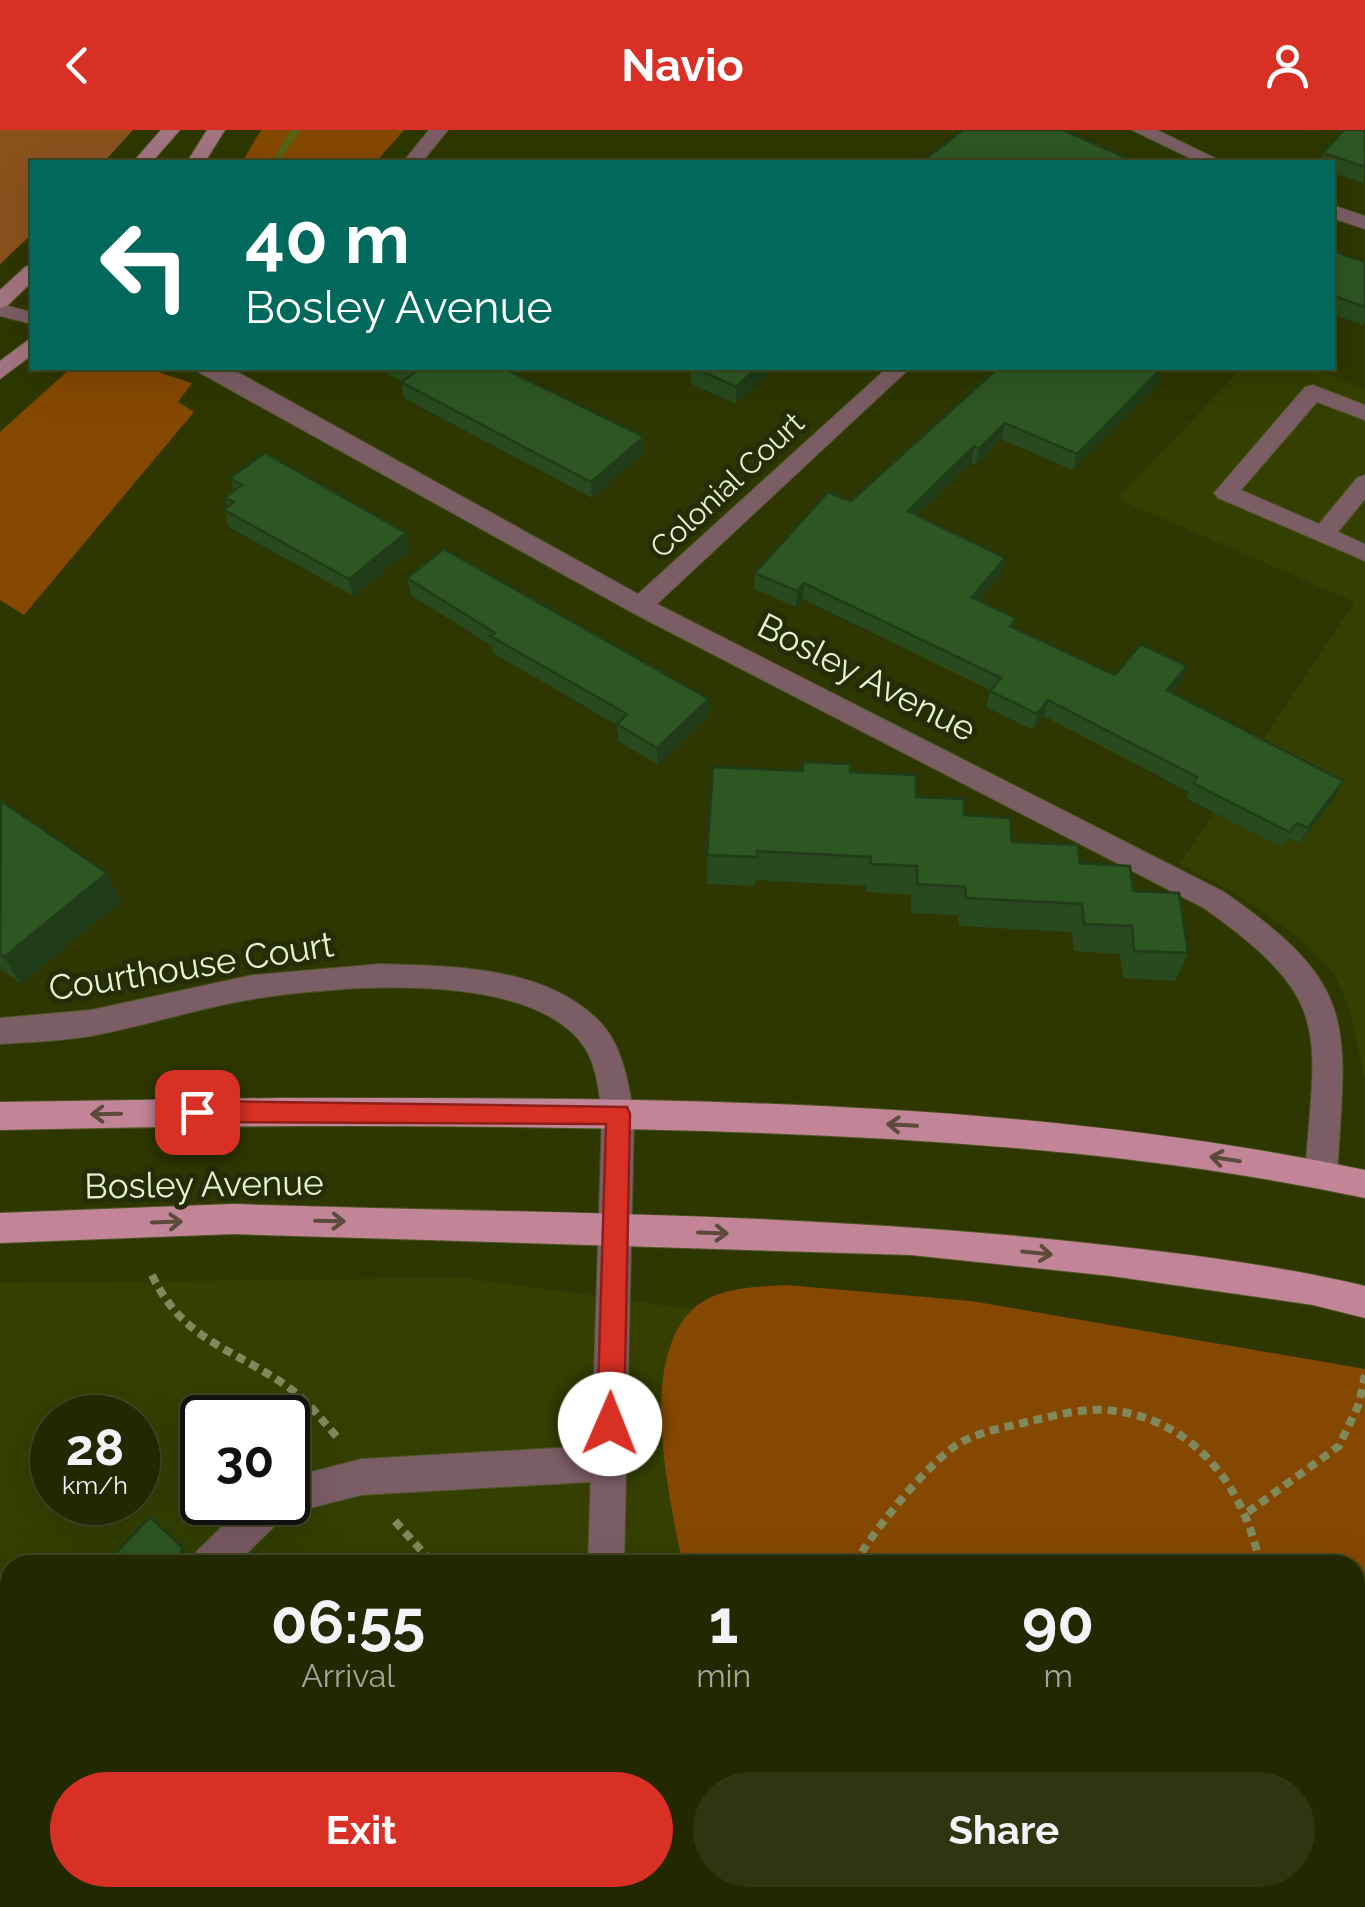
<!DOCTYPE html>
<html lang="en">
<head>
<meta charset="utf-8">
<style>
	body { margin:0; font-family:Raleway,sans-serif; background:#2e3510; color:#f1f3f6; height:100vh; display:flex; flex-direction:column; font-size:38px; white-space:nowrap }
	* { box-sizing:border-box; margin:0 }
	p { font-size:32px; color:#a2a699 }
	.icon { flex:none; width:55px; height:55px; fill:none; stroke:currentColor; stroke-width:2; stroke-linecap:round; stroke-linejoin:round }
	.map { position:relative; flex:1; overflow:hidden }
	.side { position:absolute; left:0px; top:1425px; width:1365px; height:352px; display:flex; flex-direction:column; background:#222901; border-radius:30px 30px 0 0; box-shadow:0 10px 40px #0002,0 0 0 2px #3f4523 }
	.side>* { flex:none }
	.banner { position:absolute; left:30px; top:30px; width:1305px; height:210px; border-radius:0px; box-shadow:0 10px 40px #0002,0 0 0 2px #3f4523; background:#00695c; color:#fff; overflow:hidden }
	.speed { position:absolute; left:30px; top:1265px; display:flex; gap:20px; font-size:50px; font-weight:700; text-align:center }
	.speed>* { display:grid; place-content:center; width:130px; height:130px; border-radius:50%; background:#222901; box-shadow:0 10px 40px #0002,0 0 0 2px #3f4523; line-height:1 }
	.speed small { font-size:25px; font-weight:400 }
	.speed .limit { border:5px solid #111; border-radius:15px; background:#fff; color:#111 }
	.pin { position:absolute; display:grid; place-items:center; width:85px; height:85px; color:#fff; margin:-42px; border-radius:20px; box-shadow:0 5px 15px #0006 }
	.me { position:absolute; width:110px; margin:-55px; rotate:1deg; stroke-linejoin:round; filter:drop-shadow(0 0 8px #0008) }
	.turn { display:flex; align-items:center; gap:35px; height:210px; padding:0 50px; font-size:45px }
	.turn .icon { width:130px; height:130px; stroke-width:2.5 }
	.turn b { display:block; font-size:70px; line-height:85px }
	.eta { display:flex; justify-content:space-evenly; align-items:center; height:170px; text-align:center }
	.eta b { font-size:60px; font-weight:700; line-height:70px }
	.action { display:flex; gap:20px; margin-top:auto; padding:20px 50px }
	.action a { flex:1; height:115px; border-radius:60px; background:#d93025; color:#fff; font-size:40px; font-weight:700; line-height:115px; text-align:center }
	.action a+a { background:#2e3510; color:#f1f3f6 }
	header { display:flex; justify-content:space-between; align-items:center; height:130px; padding:0 50px; background:#d93025; color:#fff; font-size:45px; font-weight:700 }
	.map>svg:first-child { display:block }
</style>
</head>
<body>
<header><svg class="icon" aria-label="back" viewBox="0 0 24 24"><path d="M15 5l-7 7 7 7"/></svg>Navio<svg class="icon" aria-label="person" viewBox="0 0 24 24"><circle cx="12" cy="8" r="4"/><path d="M4 21q1-7 8-7t8 7"/></svg></header>
<div class="map">
<svg width="1365" height="1777" viewBox="0 0 1365 1777">
	<rect width="100%" height="100%" fill="#2e3701"/>
	<path fill="#343f00" fill-rule="evenodd" d="M1242,238H1313L1365,259V948L1348,874L1333,842L1298,807L1243,768L1180,734L1355,472L1117,369Z
		M463,1148L692,1179L669,1216L663,1270L666,1353L683,1435H10V1768H973L985,1777H0V1153ZM52,1288H138V1372H52ZM202,1288H288V1372H202Z
		M1365,1443V1777H1180L1186,1768H1355V1461Z"/>
	<path fill="#854802" d="M261,0H404L376,32H242Z
		M71,238H145L192,253L178,272L194,282L24,485L0,470V302Z
		M786,1155L971,1171L1365,1239V1443L1355,1461V1435H683C669,1369 638,1234 691,1181C715,1157 755,1157 786,1155Z
		M973,1768H1186L1180,1777H985Z"/>
	<path fill="#8a521d" d="M0,0H133L104,32H32V104L0,134Z"/>
	<g fill="none" stroke-linecap="round" stroke-linejoin="round">
		<path fill="#566518" fill-rule="evenodd" d="M291,0H301L279,32H271Z"/>
		<defs>
			<path id="lane" d="M1313,255L1365,275V290L1317,272L1241,360L1319,394L1357,348L1365,345V369L1338,402L1365,414V431L1218,368L1214,363L1305,257Z
				M609,1315L622,1321L627,1333L622,1345L609,1351L361,1365L287,1384L235,1435H191L196,1422L247,1372H288V1348L361,1329Z"/>
			<path id="street" d="M429,0H448L422,32H403Z
				M1132,0H1157L1223,32H1198Z
				M1332,75L1365,86V99L1332,88Z
				M0,174L32,182V194L0,186Z
				M191,238H222L241,244L638,464L887,238H910L657,474L1224,762C1358,855 1347,891 1337,1044L1332,1054L1321,1058L1310,1054L1305,1044C1316,897 1333,870 1204,778L631,482Z
				M380,834C451,836 545,836 599,891C623,915 628,953 634,984L624,1435H588L602,984C599,963 597,937 585,918C533,838 335,856 253,869C198,878 145,896 91,906C60,911 31,912 0,914V888L91,880L253,845Z
				M446,1768H490L487,1777H442Z
				M826,1768H874L878,1777H829Z"/>
			<path id="secondary" d="M161,0H180L152,32H133Z
				M207,0H225L205,32H187Z
				M32,135V152L7,176L0,178V160L25,137Z
				M32,207V225L0,249V231Z"/>
			<path id="primary" d="M281,968C642,968 1010,966 1365,1040V1068C1147,1022 926,1008 704,1001C469,994 235,995 0,1000V972Z
				M233,1074C508,1083 784,1082 1058,1110C1160,1121 1265,1132 1365,1156V1188L1313,1175L1111,1146L911,1125L233,1104L0,1113V1083Z"/>
		</defs>
		<use href="#lane" stroke="#4c5522" stroke-width="2"/>
		<use href="#street" stroke="#4c5522" stroke-width="2"/>
		<use href="#secondary" stroke="#4c5522" stroke-width="2"/>
		<use href="#primary" stroke="#4c5522" stroke-width="2"/>
		<path stroke="#80895c" stroke-width="8" stroke-dasharray="9 6" stroke-linecap="butt" d="M152,1145C183,1211 233,1218 288,1257C308,1271 321,1289 337,1307
			M1248,1382L1339,1316L1359,1274L1365,1245
			M395,1391L434,1435
			M854,1435C872,1402 927,1334 958,1314C980,1301 1007,1297 1031,1291C1055,1286 1081,1278 1106,1280C1192,1286 1245,1357 1260,1435
			M1091,1768L1094,1777"/>
		<use href="#lane" fill="#7b5d65" fill-rule="evenodd"/>
		<use href="#street" fill="#7b5d65" fill-rule="evenodd"/>
		<use href="#secondary" fill="#a37482" fill-rule="evenodd"/>
		<use href="#primary" fill="#c28598" fill-rule="evenodd"/>
	</g>
	<path fill="#284a1e" d="M1365,0L1364,53L1332,43V32H1320L1323,23Z
		M1332,121L1365,132V192L1363,195L1332,184Z
		M376,238H511V243L644,323L592,368L404,268L401,252L402,251Z
		M691,238H771V242L736,274L691,254Z
		M998,238L1161,239L1156,256L1073,340L1001,309L976,335L971,333L918,385L1005,428L1001,445L979,471L1014,498L1115,545L1181,552L1172,563L1343,651L1335,667L1300,713L1289,708L1282,717L1186,668L1189,662L1044,586L1033,600L986,577L990,560L803,469L796,477L754,459L755,443L851,371Z
		M230,348L410,421L353,466L229,397L224,380L228,377L225,368L234,361Z
		M407,448L709,569V586L658,635L618,611L617,595L493,523L492,516L411,465Z
		M850,642L964,685L1012,712L1080,733L1133,761L1188,823L1175,851L1123,848L1120,824L1074,821L1072,802L959,796L958,785L911,783V765L866,762V756L756,750L755,756L707,754V725Z
		M0,672L121,771L21,854L1,839L0,840Z"/>
	<path fill="#203c18" d="M757,238H771V242L736,274V257Z
		M1161,239L1156,256L1073,340L1077,324Z
		M1005,293L1001,309L976,335L979,319Z
		M644,307V323L592,368L591,352Z
		M974,316L971,333L906,397L908,381Z
		M406,403L410,421L353,466L349,449Z
		M1005,428L1001,445L968,483L972,467Z
		M804,453L803,469L796,477L797,461Z
		M1187,536L1181,552L1161,576L1167,560Z
		M709,569V586L658,635L657,618Z
		M1048,570L1044,586L1033,600L1037,584Z
		M1343,651L1335,667L1300,713L1308,698Z
		M107,743L121,771L21,854L4,827Z
		M182,1417L191,1425L188,1435L179,1429Z
		M308,1768H317L310,1777H300Z"/>
	<path fill="#2e5623" stroke="#203c18" stroke-width="2.5" d="M963,0H1063L1136,32H921Z
		M1344,0H1365V37L1323,23Z
		M1332,121L1365,132V177L1332,165Z
		M405,238H504H503L644,307L591,352L401,252L415,242Z
		M695,238H757L736,257Z
		M998,238H1156L1161,239L1077,324L1005,293L979,319L974,316L908,381L1005,428L972,467L1016,488L1010,496L1115,545L1141,514L1187,536L1167,560L1343,651L1308,698L1297,693L1289,702L1193,653L1197,647L1048,570L1037,584L990,561L1001,548L804,453L797,461L755,443L828,362L851,371Z
		M265,323L406,403L349,449L224,380L234,372L225,368L242,355L230,348Z
		M444,419L709,569L657,618L617,594L627,584L490,506L495,503L407,448Z
		M803,632L850,634V642L916,645V667L964,669V685L1010,688L1012,712L1078,715L1080,733L1130,736L1133,761L1179,763L1188,823L1134,821L1132,796L1084,794L1082,774L966,768L965,757L917,754V736L871,734V727L757,721V727L707,725L713,637L803,641Z
		M1,671L107,743L4,827L0,824Z
		M150,1387L182,1417L179,1429L197,1430L202,1435H104Z
		M254,1422L268,1435H242Z
		M76,1768H308L300,1777H68Z
		M672,1770L680,1777H619Z"/>
	<defs><path id="oneway-shaft" d="M-6 0H5M1.5-3L5.5 0L1.5 3" fill="none" stroke-width="1.6" stroke-linecap="round" stroke-linejoin="round" transform="scale(2.5)"/></defs>
	<g stroke="#5c4b3a">
		<use href="#oneway-shaft" transform="translate(106 984) rotate(179)"/>
		<use href="#oneway-shaft" transform="translate(902 995) rotate(-177)"/>
		<use href="#oneway-shaft" transform="translate(1225 1029) rotate(-171)"/>
		<use href="#oneway-shaft" transform="translate(330 1091) rotate(1)"/>
		<use href="#oneway-shaft" transform="translate(167 1092) rotate(-2)"/>
		<use href="#oneway-shaft" transform="translate(713 1103) rotate(2)"/>
		<use href="#oneway-shaft" transform="translate(1037 1123) rotate(6)"/>
	</g>
	<path fill="#d93025" stroke="#8d1f18" stroke-width="2.5" d="M197,971L627,977L630,984L624,1294L620,1303L610,1307L601,1303L597,1294L606,994L197,992L189,989L185,982L189,974Z"/>
	<g text-anchor="middle" dominant-baseline="central" stroke-width="10" stroke-linejoin="round" paint-order="stroke">
		<g font-size="30" fill="#e8f2cf" stroke="#252c08">
			<text transform="translate(727 355) rotate(-43)">Colonial Court</text>
		</g>
		<g font-size="35" fill="#e8f2cf" stroke="#252c08">
			<text transform="translate(867 547) rotate(27)">Bosley Avenue</text>
			<text transform="translate(191 836) rotate(-9)">Courthouse Court</text>
			<text transform="translate(204 1054) rotate(-1)">Bosley Avenue</text>
		</g>
	</g>
</svg>
<div class="speed"><div>28<small>km/h</small></div><div class="limit">30</div></div>
<div class="pin" style="left:197px;top:982px;background:#d93025"><svg class="icon" aria-label="arrive" viewBox="0 0 24 24"><path d="M6 21V4h12l-3 4 3 4H6"/></svg></div>
<svg class="me" style="left:610px;top:1294px" viewBox="-20 -20 40 40"><circle r="19" fill="#fff"/><path d="M0-13L10 11 0 6-10 11z" fill="#d93025"/></svg>
<div class="banner">
<div class="turn"><svg class="icon" aria-label="left" viewBox="0 0 24 24"><path d="M17 20v-9H6M10 6l-5 5 5 5"/></svg><div><b>40 m</b>Bosley Avenue</div></div>
</div>
<section class="side">
<div class="eta">
<div><b>06:55</b><p>Arrival</p></div>
<div><b>1</b><p>min</p></div>
<div><b>90</b><p>m</p></div>
</div>
<div class="action"><a>Exit</a><a>Share</a></div>
</section>
</div>
</body>
</html>
